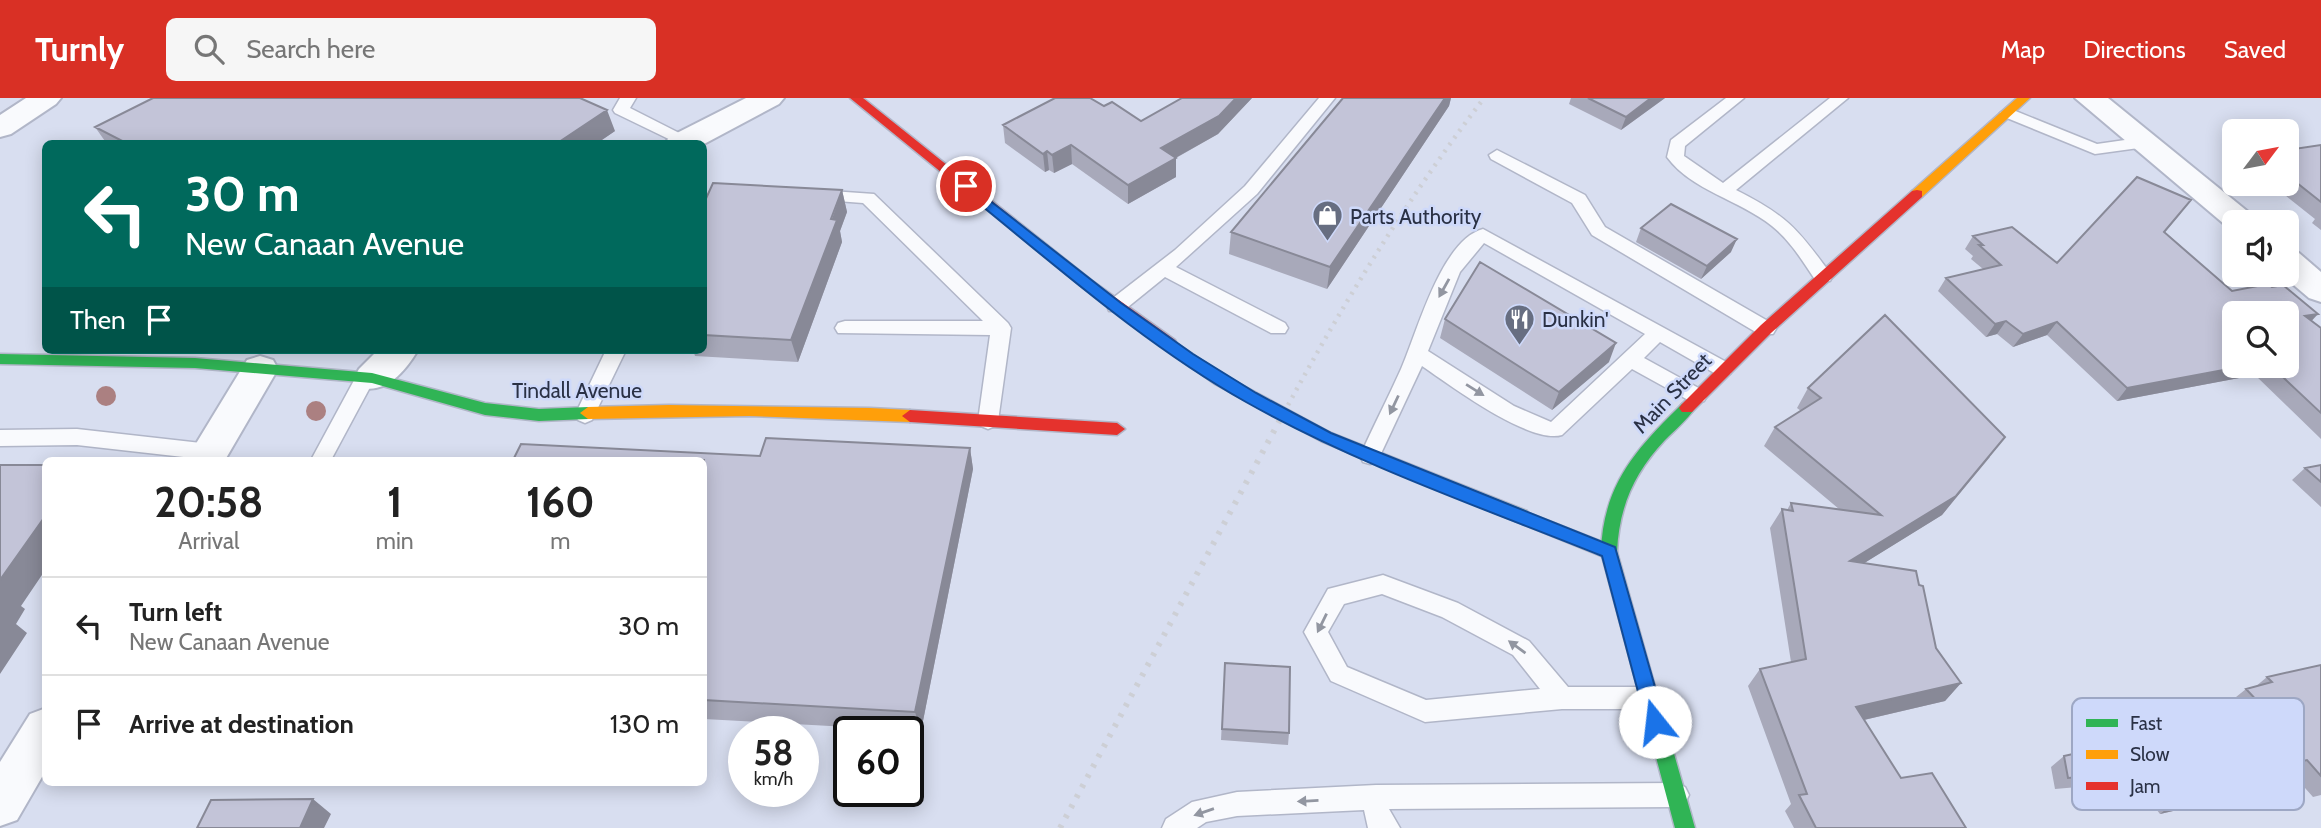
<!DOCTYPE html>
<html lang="en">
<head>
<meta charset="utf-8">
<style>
	body { margin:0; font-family:Cabin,sans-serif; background:#f6f6f6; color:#222; height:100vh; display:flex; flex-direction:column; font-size:26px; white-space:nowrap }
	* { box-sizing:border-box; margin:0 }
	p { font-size:23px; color:#767676 }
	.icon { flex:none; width:38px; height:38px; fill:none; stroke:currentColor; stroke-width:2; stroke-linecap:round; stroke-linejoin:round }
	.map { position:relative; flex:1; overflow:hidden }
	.side { position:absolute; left:42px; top:359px; width:665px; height:329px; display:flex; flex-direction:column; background:#fff; border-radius:10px; box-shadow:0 4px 18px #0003 }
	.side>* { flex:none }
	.hud { position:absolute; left:42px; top:42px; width:665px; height:214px; border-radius:10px; box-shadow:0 4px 18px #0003; background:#00695c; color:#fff; overflow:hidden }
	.needle { width:46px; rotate:58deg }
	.tools { position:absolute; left:2222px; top:21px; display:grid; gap:14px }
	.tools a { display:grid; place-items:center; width:77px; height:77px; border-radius:10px; background:#fff; box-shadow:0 4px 18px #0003; font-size:35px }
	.speed { position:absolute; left:728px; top:618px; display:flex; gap:14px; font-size:35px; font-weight:700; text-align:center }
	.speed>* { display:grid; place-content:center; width:91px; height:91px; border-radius:50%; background:#fff; box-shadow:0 4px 18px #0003; line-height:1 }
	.speed small { font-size:18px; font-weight:400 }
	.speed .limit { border:4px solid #111; border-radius:10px; background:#fff; color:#111 }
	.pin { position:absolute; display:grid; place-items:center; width:60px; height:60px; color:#fff; margin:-30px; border:4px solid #fff; border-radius:50%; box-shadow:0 2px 7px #0007 }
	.me { position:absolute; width:77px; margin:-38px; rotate:344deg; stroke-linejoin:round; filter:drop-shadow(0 0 5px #0008) }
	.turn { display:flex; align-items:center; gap:24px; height:147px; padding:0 28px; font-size:32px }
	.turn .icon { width:91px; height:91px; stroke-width:2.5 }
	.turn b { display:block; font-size:49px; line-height:60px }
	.then { display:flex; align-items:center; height:66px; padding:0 28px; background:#0003; gap:14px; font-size:26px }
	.eta { display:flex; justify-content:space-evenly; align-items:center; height:119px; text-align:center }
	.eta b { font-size:42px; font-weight:700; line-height:49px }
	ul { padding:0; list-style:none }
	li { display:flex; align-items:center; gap:21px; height:98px; padding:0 28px; border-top:2px solid #e0e0e0 }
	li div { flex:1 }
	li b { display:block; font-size:26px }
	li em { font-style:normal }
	header { display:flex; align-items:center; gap:42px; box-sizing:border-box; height:98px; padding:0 35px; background:#d93025; color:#fff }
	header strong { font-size:33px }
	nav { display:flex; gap:38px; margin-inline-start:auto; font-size:24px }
	.search { width:490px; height:63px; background:#f6f6f6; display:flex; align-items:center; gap:18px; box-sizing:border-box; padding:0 24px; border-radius:10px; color:#767676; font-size:26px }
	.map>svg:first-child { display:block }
</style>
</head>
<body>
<header>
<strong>Turnly</strong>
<div class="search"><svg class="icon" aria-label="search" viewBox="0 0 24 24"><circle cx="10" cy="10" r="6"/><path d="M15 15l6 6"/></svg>Search here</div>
<nav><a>Map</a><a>Directions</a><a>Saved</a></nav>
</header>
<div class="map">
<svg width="2321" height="730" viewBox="0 0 2321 730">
	<rect width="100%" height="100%" fill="#d8def0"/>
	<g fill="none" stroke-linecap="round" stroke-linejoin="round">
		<defs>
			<path id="lane" d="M620,0H636L630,10L693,42L691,46H679L615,15L613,12Z
				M1319,0H1335L1257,96L1176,169L1285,225L1288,230L1285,235H1271L1165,179L1123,213H1109L1107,208L1109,203L1175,152L1245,88Z
				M1726,0H1744L1685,48L1684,58L1723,85L1830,0H1848L1736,92C1786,117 1797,130 1830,175L1832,179L1830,183H1816C1803,164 1791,143 1772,128C1740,102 1692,93 1667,59L1671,42Z
				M2008,10L2097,46L2146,39L2154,44L2146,49L2095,56L2002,18L2000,15Z
				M1497,52L1585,97L1605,129L1773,226L1776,231L1773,236H1759L1592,137L1572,105L1491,61L1489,57Z
				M817,92L874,96L1008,225L1011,230L998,323L995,328L988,331L981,328L978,323L990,237L838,235L835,230L838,225L845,223H983L863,105L811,101L808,97L811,93Z
				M1483,131L1730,266L1733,271L1730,276H1716L1660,244L1644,260L1704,293L1707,298L1704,303L1697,305L1690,303L1632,271L1562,337C1530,347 1450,287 1422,268L1377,364L1370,366L1363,364L1360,358C1373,329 1388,300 1401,271C1417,235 1441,142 1483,131ZM1484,145L1645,236L1551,324L1514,308L1428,253L1460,174Z
				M606,252H626L592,322L585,325L578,322L575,317Z
				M365,273L372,275L375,280L331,362H311L358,275Z
				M77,331L210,346L217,348L220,354L217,360L210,362L77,347L0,348V332Z
				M1383,477L1458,505L1529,543L1568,589H1648L1657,592L1660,600L1657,608L1648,611H1562L1425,624L1331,583L1304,534L1328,491ZM1382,496L1442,519L1513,557L1540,591L1426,602L1347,569L1328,534L1344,506Z
				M1676,685L1685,689L1689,697L1685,705L1676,709L1389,711L1400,730H1368L1364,712L1237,718L1206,724L1197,730H1162L1166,721L1192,704L1237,694L1376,687Z"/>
			<path id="street" d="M26,0H61L56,6L11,36L0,39V17Z
				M746,0H784L779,6L704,46H665L669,39Z
				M2075,0H2108L2252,117L2257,124H2235V133L2230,131Z
				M2287,152L2299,155L2321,174V204L2309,200L2282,177H2287Z
				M378,252H418C405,274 385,297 359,289L354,280L359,271Z
				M260,258L273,262L278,271L225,362H186L247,262Z
				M46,610V672L17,722L0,728V664L30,616Z"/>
			<path id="fast" d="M1170,241L1225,278L1331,335L1527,413L1529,418L1527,423H1515L1321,343L1215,286L1165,250L1163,246L1165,242Z
				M0,256L195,260L372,275L485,305L539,311L588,309L596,315L588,321L539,323L485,317L372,285L195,270L0,266Z
				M1687,304L1695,310C1687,322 1675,332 1665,342C1634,375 1619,409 1617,454L1695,730H1675L1601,454C1603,387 1636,351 1682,306Z"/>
			<path id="slow" d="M2017,0H2030L1922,99H1912V93Z
				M669,307L870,310L910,312L918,318L910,324L749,318L588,321L580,315L588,309Z
				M1521,412L1615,449L1617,454L1615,459L1609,461L1515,423L1513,418L1515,413Z"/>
			<path id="jam" d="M850,0H863L1091,182L1175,242L1177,246L1175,250H1165L1081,188Z
				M1917,92L1922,93V99L1771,235L1692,314H1682L1679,310L1682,306L1761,227L1912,93Z
				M910,312L1117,325L1125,331L1117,337L910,324L902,318Z"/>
		</defs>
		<use href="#lane" stroke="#b1b6c8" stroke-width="3"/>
		<use href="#street" stroke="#b1b6c8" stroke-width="4"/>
		<use href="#fast" stroke="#b1b6c8" stroke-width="3"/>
		<use href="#slow" stroke="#b1b6c8" stroke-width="3"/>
		<use href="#jam" stroke="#b1b6c8" stroke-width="3"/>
		<use href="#lane" fill="#f9fafd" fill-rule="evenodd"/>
		<use href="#street" fill="#f9fafd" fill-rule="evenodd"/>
		<use href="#fast" fill="#30b455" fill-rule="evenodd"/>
		<use href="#slow" fill="#ff9f0a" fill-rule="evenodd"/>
		<use href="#jam" fill="#e5322d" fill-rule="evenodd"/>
		<path stroke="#cdcfd5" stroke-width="4.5" stroke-dasharray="2.5 6" stroke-linecap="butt" d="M1280,322C1340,210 1407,101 1484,0"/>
		<path stroke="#cdcfd5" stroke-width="6" stroke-dasharray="3.5 8" stroke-linecap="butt" d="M1060,730L1281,320"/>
	</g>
	<g fill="#ab8081">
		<circle cx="106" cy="298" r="10"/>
		<circle cx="316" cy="313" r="10"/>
	</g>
	<path fill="#a8a9ba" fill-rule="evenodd" d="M1182,0H1252L1218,36L1176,60V79L1128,106L1072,66L1054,75L1049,72L1045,74L1005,45L1003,27L1104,8L1141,23Z
		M1343,0H1451L1449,8L1327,191L1229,156L1231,134Z
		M1571,0H1665L1621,32L1569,6Z
		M95,29L615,33L596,46H107Z
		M2321,47V132L2312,125L2315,121L2271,86H2287V52Z
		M842,92L847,114L840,133L842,144L798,264L695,258L693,252H704V105Z
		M2181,115L2165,134L2232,193L2311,223L2321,230V341L2255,277L2117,303L2047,237L2013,249L1997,236L1986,239L1938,193L1946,180L1983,171L1971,161L1973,158L1965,151L1973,138L2057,165ZM2287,215V268H2235Z
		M1641,130L1731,154L1701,181L1636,144Z
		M1445,221L1609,264L1552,312L1440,240Z
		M1808,290L1990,359L1942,417L1864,465L1936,550L1961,585L1945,603L1864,622L1901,680L1966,730H1794L1785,713L1791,706L1748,588L1760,571L1791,564L1770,430L1782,411L1787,412L1791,405L1839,411L1764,348L1775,329L1801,313L1797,310Z
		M970,350L973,371L921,633L704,621V362L760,358Z
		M2321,367V409L2292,382L2305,370Z
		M1225,565L1289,635L1288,647L1221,642Z
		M2321,567V697L2313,699L2290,673L2237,685L2241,690L2225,701L2160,716L2135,684L2055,691L2051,669L2064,658L2245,617L2231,603L2246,591L2255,589L2267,579Z"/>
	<path fill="#888997" d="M1236,0H1252L1218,36L1161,68V50Z
		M1445,0H1451L1449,8L1327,191L1330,169Z
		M1651,0H1665L1621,32L1626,19Z
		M607,12L615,33L596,46H556Z
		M1071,47L1072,66L1054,75L1052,57Z
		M1047,53L1049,72L1045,74L1043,56Z
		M1176,60V79L1128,106V87Z
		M842,92L847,114L840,133L842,144L798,264L791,242Z
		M1737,141L1731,154L1701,181L1707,168Z
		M2318,216L2306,229L2305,218Z
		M2006,223L1997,236L1986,239L1995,226Z
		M2057,224L2047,237L2013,249L2023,236Z
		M1616,245L1609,264L1552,312L1559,294Z
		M2245,268H2263L2255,277L2117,303L2127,290Z
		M2005,339L1942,417L1837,482L1850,463Z
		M970,350L973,371L921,633L915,614Z
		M46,417V471L21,508L25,511L16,526L27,535L0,576V482Z
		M1961,585L1945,603L1842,627L1856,609Z
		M2307,662L2290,673L2216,689L2232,678Z
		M2241,690L2225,701L2160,716L2174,705Z
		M313,701L331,716L324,730H300Z"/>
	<path fill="#c3c4d8" stroke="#888997" stroke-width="2" d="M153,0H580L607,12L556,46H128L95,29Z
		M1055,0H1090L1104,8L1112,4L1141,23L1182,0H1236L1219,18L1161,50L1176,60L1128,87L1071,47L1052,57L1047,53L1043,56L1003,27Z
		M1343,0H1445L1330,169L1231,134Z
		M1588,0H1651L1626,19Z
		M2321,47V104L2287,77V52Z
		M2137,79L2191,102L2164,134L2232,193L2268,186L2272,189L2283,187L2318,216L2305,218L2321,230V315L2271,268H2287V215H2235V268H2245L2127,290L2057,224L2023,236L2006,223L1995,226L1946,180L2001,167L1979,147H1983L1973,138L2012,129L2057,165Z
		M713,85L842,92L831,121L837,122L791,242L704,237V105Z
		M1671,106L1737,141L1707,168L1641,130Z
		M1480,164L1616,245L1559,294L1445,221Z
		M1885,217L2005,339L1956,398L1850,463L1916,473L1919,487L1923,488L1936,550L1961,585L1856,609L1901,680L1932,675L1966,730H1816L1799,697L1807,696L1760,571L1806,561L1782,411L1793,413L1791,405L1881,417L1775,329L1821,300L1808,290Z
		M766,340L970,350L915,614L704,602V362H513L521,346L760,358Z
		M0,367H46V417L0,482Z
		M2321,367V384L2305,370Z
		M1225,565L1290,569L1289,635L1222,631Z
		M2321,567V678L2307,662L2232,678L2241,690L2174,705L2149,673L2068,680L2064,658L2263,613L2260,610L2263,609L2246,591L2272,584L2267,579Z
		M313,701L300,730H197L211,702Z"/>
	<defs><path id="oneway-solid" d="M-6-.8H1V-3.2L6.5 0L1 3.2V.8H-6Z" transform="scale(1.75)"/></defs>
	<g fill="#9296a1">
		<use href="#oneway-solid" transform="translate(1444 190) rotate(119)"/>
		<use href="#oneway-solid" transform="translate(1475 292) rotate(32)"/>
		<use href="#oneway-solid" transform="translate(1394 307) rotate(115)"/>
		<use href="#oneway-solid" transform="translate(1322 525) rotate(116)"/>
		<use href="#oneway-solid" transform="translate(1517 549) rotate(-144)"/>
		<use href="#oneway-solid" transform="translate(1308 703) rotate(177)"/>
		<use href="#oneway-solid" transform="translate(1204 714) rotate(161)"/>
	</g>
	<path fill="#1a73e8" stroke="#114b97" stroke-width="2" d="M966,84L1121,205L1193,256L1256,295L1331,335L1615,449L1665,624L1662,630L1655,632L1649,630L1646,624L1602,458C1483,410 1358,367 1246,304C1143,246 1053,165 961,91V85Z"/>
	<defs>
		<symbol id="shop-pin" viewBox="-11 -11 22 30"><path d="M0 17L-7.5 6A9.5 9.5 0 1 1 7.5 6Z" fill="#676e81" stroke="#ced9fa"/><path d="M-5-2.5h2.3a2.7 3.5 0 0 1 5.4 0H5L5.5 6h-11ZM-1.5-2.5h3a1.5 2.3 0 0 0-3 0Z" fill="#fff"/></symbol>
		<symbol id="restaurant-pin" viewBox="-11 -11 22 30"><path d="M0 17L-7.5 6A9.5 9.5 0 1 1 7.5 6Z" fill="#676e81" stroke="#ced9fa"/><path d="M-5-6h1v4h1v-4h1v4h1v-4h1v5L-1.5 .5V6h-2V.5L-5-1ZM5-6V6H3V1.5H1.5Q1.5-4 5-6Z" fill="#fff"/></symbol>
	</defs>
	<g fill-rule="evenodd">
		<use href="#shop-pin" x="1310" y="100" width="35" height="47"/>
		<use href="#restaurant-pin" x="1502" y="204" width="35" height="47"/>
	</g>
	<g text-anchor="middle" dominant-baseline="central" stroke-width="5" stroke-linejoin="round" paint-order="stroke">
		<g font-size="21" fill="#2a3145" stroke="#ced9fa" text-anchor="start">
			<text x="1350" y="118">Parts Authority</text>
			<text x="1542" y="221">Dunkin'</text>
		</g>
		<g font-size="21" fill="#2a3145" stroke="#ced9fa">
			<text x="577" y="292">Tindall Avenue</text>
			<text transform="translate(1672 295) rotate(-46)">Main Street</text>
		</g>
	</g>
	<rect x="2072" y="600" width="232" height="112" rx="10" fill="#ced9fa" stroke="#9da7c4" stroke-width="2"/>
	<rect x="2086" y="621" width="32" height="8" fill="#30b455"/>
	<rect x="2086" y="652" width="32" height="9" fill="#ff9f0a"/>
	<rect x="2086" y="684" width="32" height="8" fill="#e5322d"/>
	<g font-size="19" fill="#2a3145">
		<text x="2130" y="632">Fast</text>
		<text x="2130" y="663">Slow</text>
		<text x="2130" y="695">Jam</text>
	</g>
</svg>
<div class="tools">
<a><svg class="needle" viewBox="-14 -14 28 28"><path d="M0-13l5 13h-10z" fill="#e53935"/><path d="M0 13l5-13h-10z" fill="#767676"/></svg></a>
<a><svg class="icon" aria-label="sound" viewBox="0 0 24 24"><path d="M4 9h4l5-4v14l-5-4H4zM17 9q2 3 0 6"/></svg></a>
<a><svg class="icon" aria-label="search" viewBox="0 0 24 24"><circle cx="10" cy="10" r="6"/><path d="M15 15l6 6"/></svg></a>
</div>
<div class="speed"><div>58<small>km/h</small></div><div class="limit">60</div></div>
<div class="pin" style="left:966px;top:88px;background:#d93025"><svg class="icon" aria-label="arrive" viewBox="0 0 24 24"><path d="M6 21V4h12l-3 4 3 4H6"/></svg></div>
<svg class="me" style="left:1655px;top:624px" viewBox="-20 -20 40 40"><circle r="19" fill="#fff"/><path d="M0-13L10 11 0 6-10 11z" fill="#1a73e8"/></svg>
<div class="hud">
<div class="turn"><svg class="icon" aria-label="left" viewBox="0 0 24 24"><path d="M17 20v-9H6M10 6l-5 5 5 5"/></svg><div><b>30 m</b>New Canaan Avenue</div></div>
<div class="then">Then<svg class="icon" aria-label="arrive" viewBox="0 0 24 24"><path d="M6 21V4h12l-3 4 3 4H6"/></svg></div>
</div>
<section class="side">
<div class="eta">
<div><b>20:58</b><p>Arrival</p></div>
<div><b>1</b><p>min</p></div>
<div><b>160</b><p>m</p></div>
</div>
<ul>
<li><svg class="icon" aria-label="left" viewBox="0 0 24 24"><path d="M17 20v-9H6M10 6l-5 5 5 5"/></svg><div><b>Turn left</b><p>New Canaan Avenue</p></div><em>30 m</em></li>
<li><svg class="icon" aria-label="arrive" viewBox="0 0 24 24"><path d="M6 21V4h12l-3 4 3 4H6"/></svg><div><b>Arrive at destination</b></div><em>130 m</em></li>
</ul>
</section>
</div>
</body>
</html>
